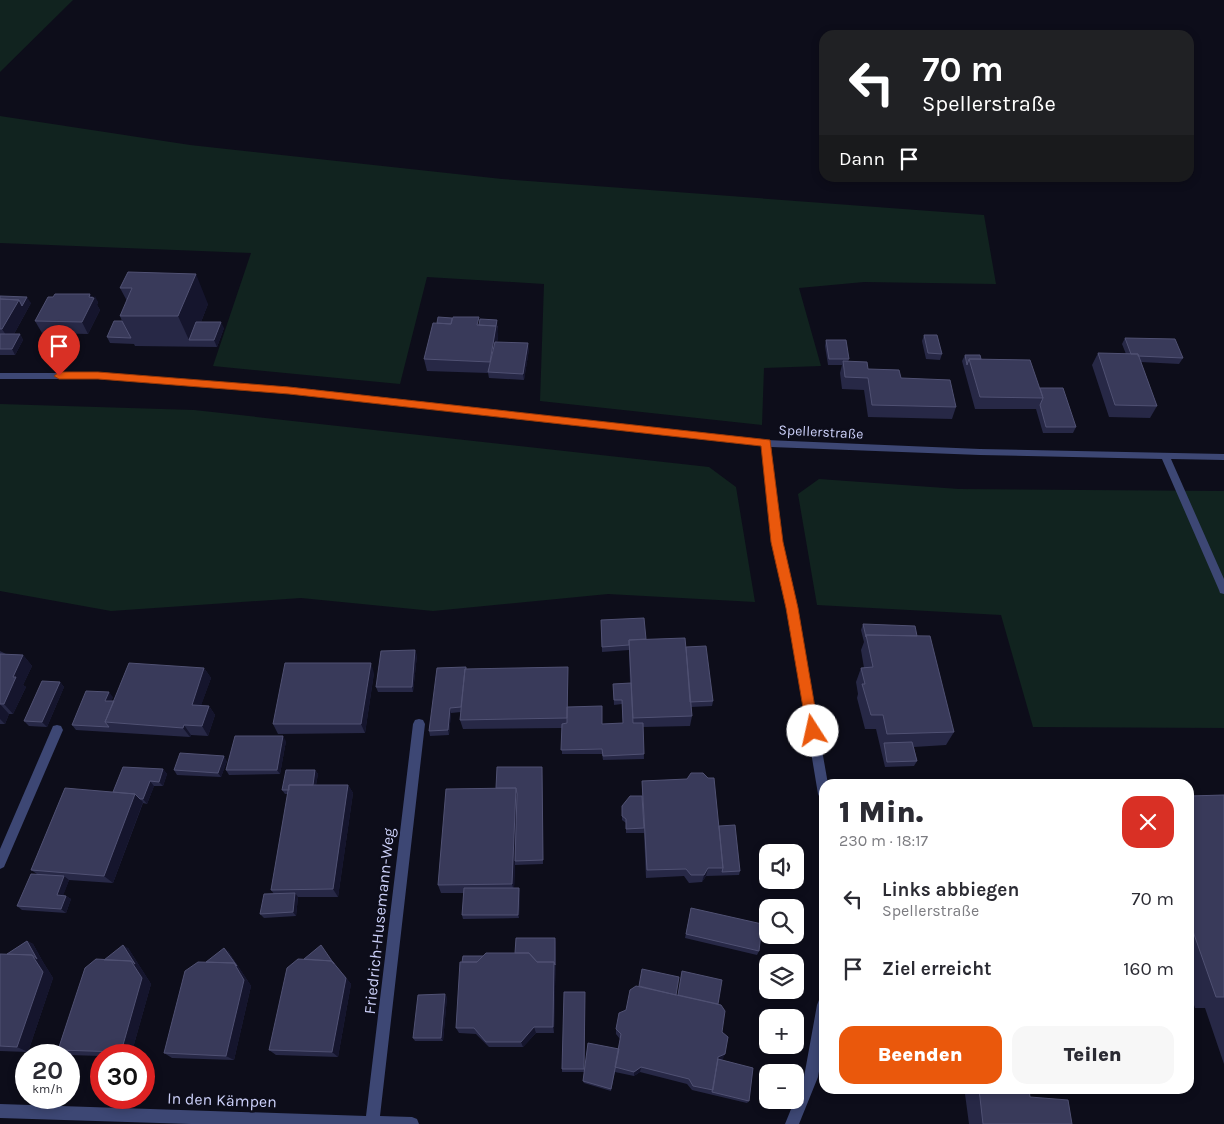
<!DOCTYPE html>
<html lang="de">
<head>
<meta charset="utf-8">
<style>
	body { margin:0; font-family:Karla,sans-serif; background:#f7f7f7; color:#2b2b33; height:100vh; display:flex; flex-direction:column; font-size:19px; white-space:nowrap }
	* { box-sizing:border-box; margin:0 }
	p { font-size:16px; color:#7c7c81 }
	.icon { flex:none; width:28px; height:28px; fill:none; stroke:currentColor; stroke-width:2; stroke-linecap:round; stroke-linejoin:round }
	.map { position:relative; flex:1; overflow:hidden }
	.side { position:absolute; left:819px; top:779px; width:375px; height:315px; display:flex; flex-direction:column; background:#fff; border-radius:15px; box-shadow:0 2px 8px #0003 }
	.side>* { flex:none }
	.guide { position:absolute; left:819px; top:30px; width:375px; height:152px; border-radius:15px; box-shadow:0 2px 8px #0003; background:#202124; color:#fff; overflow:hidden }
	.tools { position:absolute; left:759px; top:844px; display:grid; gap:10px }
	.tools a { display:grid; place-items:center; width:45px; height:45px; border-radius:10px; background:#fff; box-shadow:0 2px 8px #0003; font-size:25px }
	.speed { position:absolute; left:15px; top:1044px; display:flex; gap:10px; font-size:25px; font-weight:700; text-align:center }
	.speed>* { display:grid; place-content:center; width:65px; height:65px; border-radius:50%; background:#fff; box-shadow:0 2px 8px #0003; line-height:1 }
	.speed small { font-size:12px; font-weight:400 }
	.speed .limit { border:8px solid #d22; background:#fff; color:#111 }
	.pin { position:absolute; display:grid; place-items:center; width:42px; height:42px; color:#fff; margin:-51px -21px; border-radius:50% 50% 50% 0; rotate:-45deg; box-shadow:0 0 5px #0007 }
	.pin .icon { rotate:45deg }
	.me { position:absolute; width:55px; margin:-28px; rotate:350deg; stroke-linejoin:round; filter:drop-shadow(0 0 4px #0008) }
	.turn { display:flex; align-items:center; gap:18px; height:105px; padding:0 20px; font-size:22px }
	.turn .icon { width:65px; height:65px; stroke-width:2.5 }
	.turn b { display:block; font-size:35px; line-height:42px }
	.then { display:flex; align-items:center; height:48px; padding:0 20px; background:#0003; gap:10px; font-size:19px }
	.round { display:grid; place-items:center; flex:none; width:52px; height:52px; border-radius:15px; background:#f7f7f7 }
	.summary { display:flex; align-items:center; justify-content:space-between; height:85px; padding:0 20px }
	h1 { font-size:30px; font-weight:800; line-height:38px }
	.action { display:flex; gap:10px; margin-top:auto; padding:10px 20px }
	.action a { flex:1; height:58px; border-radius:15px; background:#ea580c; color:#fff; font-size:20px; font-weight:800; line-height:58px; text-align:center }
	.action a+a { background:#f7f7f7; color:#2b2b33 }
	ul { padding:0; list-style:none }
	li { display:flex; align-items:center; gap:15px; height:70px; padding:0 20px }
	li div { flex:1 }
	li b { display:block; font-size:19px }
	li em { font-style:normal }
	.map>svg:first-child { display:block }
</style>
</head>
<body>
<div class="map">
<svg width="1224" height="1124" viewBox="0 0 1224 1124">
	<rect width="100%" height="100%" fill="#0d0d1a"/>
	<path fill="#11231f" d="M0,0H73L0,72Z
		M0,116L190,145L502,179L984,215L996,284L864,282L799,288L821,366L764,368L762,425L540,401L544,284L427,277L400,384L213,366L251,253L0,243Z
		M0,404L194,410L709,467L736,487L755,602L608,594L433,611L301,598L111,611L0,591Z
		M819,479L959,489L1224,491V728L1033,727L1001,615L817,605L798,494Z"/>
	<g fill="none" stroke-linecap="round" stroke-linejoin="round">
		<path fill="#3d4774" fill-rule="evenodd" d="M0,373H98L289,387L766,440L980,449L1224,454V460L1171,459L1224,579V594L1220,593L1219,590L1162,459L980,455L771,447L782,542L797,608L828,784H824V799L820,798L818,794L787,608L772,542L762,446L289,393L98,379H0Z
			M419,719L423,720L425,724L380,1116L412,1117L417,1119L419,1124H191L0,1118V1104L366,1116L413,724L415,720Z
			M57,725L61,726L63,730L4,867L0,869V849L53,726Z
			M824,999V1043L818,1077L799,1124H785L804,1077L817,1005L819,1000Z"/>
	</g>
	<path fill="#272846" d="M128,272L208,304L201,322L224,328L217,347L135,346L134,344L110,343L107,337L122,321L120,316L127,301L120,288Z
		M0,296L31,303L14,334H20L23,340L15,355H0Z
		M92,296L98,302L97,305L100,310L88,334L42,333L35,321L53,297Z
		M480,323L498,326L497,332L498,337L497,342L529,349L524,380L489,378L488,373L427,371L424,359Z
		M924,335L942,354L940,360L926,359L922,341Z
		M1125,338L1183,358L1179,364L1141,362L1157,406L1150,418L1109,417L1092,365L1098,353L1126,354L1122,344Z
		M826,340L849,359L848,362L868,369L901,378L956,407L952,419L868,417L864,390L842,389L840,373L842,365H828L825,346Z
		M965,355L981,359L1040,388L1076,427L1073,433H1043L1036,409H975L962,361Z
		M601,620L646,639L686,647L713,701L712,706L691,707L692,716L690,726L643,727L644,759L603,760L602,754H562V728L463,729L460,720L461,712L451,713L449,735L430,736L429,731L467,669L568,667V707L602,724L623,723L622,704L614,705L613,684L630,683L629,650L602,652Z
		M863,624L917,636L954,732L946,745L914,747L917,761L914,766L885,767L876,729H865L857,698L858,694L856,682L861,668H864L861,650L864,642L861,630Z
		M0,651L6,654L23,655L32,666L23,685L26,687L13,714H9L5,724H0Z
		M417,655L413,692H378L376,687Z
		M204,668L211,678L201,705L209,706L215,715L208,736L191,735L190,737L76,730L72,725L113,697L111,701H114Z
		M374,673L365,733L278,734L273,724Z
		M60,682L64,687L47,727L29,726L24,721Z
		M286,741L280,774L229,775L226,770Z
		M227,761L221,777L177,775L174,770Z
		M163,769L167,774L163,786H154L147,804L143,803L113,883L69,880L63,895L66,896L71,899L66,913L22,910L17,906L37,874L31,870L113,792Z
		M315,770L318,774L316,785H348L353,793L338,897H298L296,916L264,918L260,914L274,894L271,890L288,794H285L282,790Z
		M542,772L543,864L515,865V864L514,888H519L520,892L519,918L463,919L462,915L464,893H441L438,885L496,788Z
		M642,781L719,826L740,871L739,875L706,876L702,882L689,883L684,876L646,878L644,833H626V823L622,820V806L642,796Z
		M1224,795V1064L1205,1008H1195L1189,990V796Z
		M691,908L759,951L757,955L685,938Z
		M27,941L33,944L43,962L53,978L28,1052L0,1051V954H7Z
		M556,942L554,1033H536L523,1047H489L476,1034L459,1033L456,1028L483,956L515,953Z
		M128,948L151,984L131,1055H101V1056L69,1055L58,1050L104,960Z
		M228,951L251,986L234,1060L172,1058L164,1053L206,962Z
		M337,967L351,984L338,1057L276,1055L269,1050Z
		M639,986L718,1004L722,1032L723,1059L721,1060L749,1101L747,1103L692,1090L687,1084L640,1072L634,1076L615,1072V1071L611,1091L584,1083L583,1081L619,1049L620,1039L616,1034V1029Z
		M585,995L584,1072H562V1069Z
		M447,997L443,1041H415L413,1038Z
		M973,1089H1027L1030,1097L1072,1124H969L965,1094Z"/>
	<path fill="#15152d" d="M196,274L208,304L194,340H189L178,316Z
		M90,294L93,299L95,296L98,302L97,305L100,310L88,334L82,322Z
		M27,297L31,303L10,341L2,329L19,300Z
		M497,320L498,337L491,373L490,362Z
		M221,322L224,328L217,347L214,340Z
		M20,334L23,340L15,355L12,349Z
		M528,343L529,349L524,380L523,374Z
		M415,650L417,655L413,692L412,687Z
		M23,655L32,666L23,685L26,687L13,714L4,704L13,677Z
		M371,663L374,673L365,733L361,724Z
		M568,667V728L567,718Z
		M204,668L211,678L198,714L192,705Z
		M60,682L64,687L47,727L42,722Z
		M109,692L113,697L109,706L105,701Z
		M0,704L9,714L5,724L0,719Z
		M209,706L215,715L208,736L202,726Z
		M450,708L451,713L449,735L448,730Z
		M184,725L191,735L190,737L183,728Z
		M283,736L286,741L280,774L277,770Z
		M224,756L227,761L221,777L218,773Z
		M163,769L167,774L163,786L159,782Z
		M315,770L318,774L314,794L312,789Z
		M150,781L154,786L147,804L143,799Z
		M348,785L353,793L338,897L333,889Z
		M516,788L518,796L515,861L514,892L512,884Z
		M135,794L143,802L113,883L104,876Z
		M708,868L706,876L702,882L704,875Z
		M64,876L69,880L62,899L57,895Z
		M519,888L520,892L519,918L518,915Z
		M295,893L298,897L296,916L293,912Z
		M66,896L71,899L66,913L61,909Z
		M555,938L556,942L554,1033L553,1027Z
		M27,941L33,944L43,962L37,959Z
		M123,945L128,948L151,984L131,1055H126L121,1052L131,961Z
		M224,948L228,951L251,986L234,1060L226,1056Z
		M32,955L43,962L53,978L28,1052L17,1047Z
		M346,978L351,984L338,1057L332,1052Z
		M445,994L447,997L443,1041L441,1038Z
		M534,1027L536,1033L523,1047L521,1042Z
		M725,1054L723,1059L717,1062L718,1057Z
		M641,1067L640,1072L634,1076V1072Z"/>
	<path fill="#393a5a" stroke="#505173" d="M128,272L196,274L178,316H120L132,288H120Z
		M55,294H90L89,297L94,298L82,322L35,321L48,297H53Z
		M0,296L27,297L22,306L19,300L0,299Z
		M0,299L19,300L2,329H0Z
		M438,317L452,318L451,324L437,323Z
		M453,317H479L477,325L496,326L490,362L424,359L433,323L451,324Z
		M480,319L497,320L496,326L479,325Z
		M114,321H122L131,338L107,337Z
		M196,322H221L214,340H189Z
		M0,334H20L12,349H0Z
		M924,335H937L942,354L928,353Z
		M1125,338L1175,339L1183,358L1138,356V354H1131Z
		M826,340H846L849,359H829Z
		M495,342L528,343L523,374L488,372Z
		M1098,353L1138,354L1157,406L1115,405Z
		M965,355H980L981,359H969L967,365Z
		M969,359L1030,360L1043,398L980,397Z
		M843,361L867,362L868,369L899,370L901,378L950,380L956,407L872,405L868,378L845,377Z
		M1040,388H1063L1076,427H1046L1040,405L1043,398Z
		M644,618L646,639L629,640V645L602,647L601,620Z
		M863,624L915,626L917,636L866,635V637Z
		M866,635L930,636L954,732L887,734L883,715H871L862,684H865L861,668L873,667Z
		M685,638L692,716L633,718L629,640Z
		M706,646L713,701L690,702L686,647Z
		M415,650L412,687H376L381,651Z
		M0,654L23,655L13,677H16L4,704H0Z
		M129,663L204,668L192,705L209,706L202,726L184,725L183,728L105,722Z
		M285,663H371L361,724H273Z
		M466,667V669H465L461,707L450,708L448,730L429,731L437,668Z
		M568,667L567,718L460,720L465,669Z
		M42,681L60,682L42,722L24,721Z
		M631,683L633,723H643L644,754L603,756L602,749L561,750L562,724L567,723V707L602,706V724L623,723L622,700H614L613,684Z
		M86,691L109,692L105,701H114L105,722L109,727L72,725Z
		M235,736H283L277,770H226Z
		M912,742L917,761L887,762L884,743Z
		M180,753L224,756L218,773L174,770Z
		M123,767L163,769L159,782L150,781L143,799H140L135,794L113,792Z
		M497,767H542L543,860L515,861L517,794L516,788H496Z
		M286,770H315L313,785H289V790H282Z
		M691,773H703L708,778H714L723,868H708L704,875H691L686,869L647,870L642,781L687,779Z
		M289,785H348L333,889L271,890Z
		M65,788L135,794L104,876L31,870Z
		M516,788L512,884L438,885L446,789Z
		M1224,795V997H1216L1189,920V796Z
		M630,796H642L644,828L626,829V819L622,816V806Z
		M735,825L740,871L722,872L723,868L719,826Z
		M31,874L64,876L57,895L66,896L61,909L17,906Z
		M464,888H519L518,915H462Z
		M295,893L293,912L260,914L264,894Z
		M691,908L762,924L759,951L686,934Z
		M516,938H555V965L554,962H537L529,953H515Z
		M27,941L37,959L32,955L7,954Z
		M123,945L135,964L131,961L104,960Z
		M321,945L334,964L332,961L304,959Z
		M224,948L237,966L234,963L206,962Z
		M486,953H529L537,962H554L553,1027H534L521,1042H486L474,1028H456L460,962H477Z
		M0,954L32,955L43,972L17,1047L0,1046Z
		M463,956H483L477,962H462Z
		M96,959L131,961L142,978L121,1052L58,1050L85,968Z
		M298,959L332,961L346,978L332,1052L269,1050L287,968Z
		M198,962L234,963L244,980L226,1056L164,1053L185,971Z
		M642,969L679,977L676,995L639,986Z
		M682,971L722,980L718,1004L678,995Z
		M636,986L721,1005L725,1011L722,1032L728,1037L725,1054L718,1057L713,1090L693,1086L689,1079L641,1067L634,1072L615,1067L621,1034L616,1029L619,1013L626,1010L630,990Z
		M564,992H585L584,1069H562Z
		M445,994L441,1038H413L418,995Z
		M588,1043L619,1049L611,1089L583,1081Z
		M718,1059L753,1068L749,1101L712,1092Z
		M979,1089H1029L1030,1097L1068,1100L1072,1124H983Z"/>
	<path fill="#ea580c" stroke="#983908" d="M59,372H98L289,387L770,440L783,542L798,608L819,731L818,735L813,737L809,735L807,731L786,608L771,542L761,446L289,394L98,379H59L54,376Z"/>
	<g text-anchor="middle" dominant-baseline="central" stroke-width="4.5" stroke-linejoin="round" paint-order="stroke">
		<g font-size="14" fill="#ccd0f9" stroke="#0d0d1a">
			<text transform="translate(821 432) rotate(3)">Spellerstraße</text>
		</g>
		<g font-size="16" fill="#ccd0f9" stroke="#0d0d1a">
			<text transform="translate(379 921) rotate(-84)">Friedrich-Husemann-Weg</text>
			<text transform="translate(222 1100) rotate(2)">In den Kämpen</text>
		</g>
	</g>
</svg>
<div class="tools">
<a><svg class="icon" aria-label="sound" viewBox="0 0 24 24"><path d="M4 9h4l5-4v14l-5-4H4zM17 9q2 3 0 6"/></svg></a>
<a><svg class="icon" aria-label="search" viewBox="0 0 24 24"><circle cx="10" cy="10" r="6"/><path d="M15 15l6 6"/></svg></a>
<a><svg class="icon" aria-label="layers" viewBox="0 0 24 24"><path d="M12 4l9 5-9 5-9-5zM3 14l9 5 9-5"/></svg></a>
<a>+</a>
<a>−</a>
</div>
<div class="speed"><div>20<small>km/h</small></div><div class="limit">30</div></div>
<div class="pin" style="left:59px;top:376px;background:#d93025"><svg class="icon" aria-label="arrive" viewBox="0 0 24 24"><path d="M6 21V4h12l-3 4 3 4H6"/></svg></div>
<svg class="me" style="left:813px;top:731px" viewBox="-20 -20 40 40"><circle r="19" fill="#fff"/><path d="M0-13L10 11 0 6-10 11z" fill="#ea580c"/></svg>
<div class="guide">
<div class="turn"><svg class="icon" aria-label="left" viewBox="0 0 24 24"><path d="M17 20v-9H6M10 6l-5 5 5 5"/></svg><div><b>70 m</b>Spellerstraße</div></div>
<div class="then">Dann<svg class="icon" aria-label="arrive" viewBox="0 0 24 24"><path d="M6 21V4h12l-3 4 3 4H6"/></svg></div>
</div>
<section class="side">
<div class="summary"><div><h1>1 Min.</h1><p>230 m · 18:17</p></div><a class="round" style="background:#d93025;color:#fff"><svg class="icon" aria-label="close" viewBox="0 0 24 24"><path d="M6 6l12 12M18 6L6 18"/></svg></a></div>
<ul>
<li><svg class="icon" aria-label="left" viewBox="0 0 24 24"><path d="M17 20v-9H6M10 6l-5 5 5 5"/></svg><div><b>Links abbiegen</b><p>Spellerstraße</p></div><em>70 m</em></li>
<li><svg class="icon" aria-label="arrive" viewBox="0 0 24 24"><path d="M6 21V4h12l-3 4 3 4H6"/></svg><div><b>Ziel erreicht</b></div><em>160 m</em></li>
</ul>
<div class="action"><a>Beenden</a><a>Teilen</a></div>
</section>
</div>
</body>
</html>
